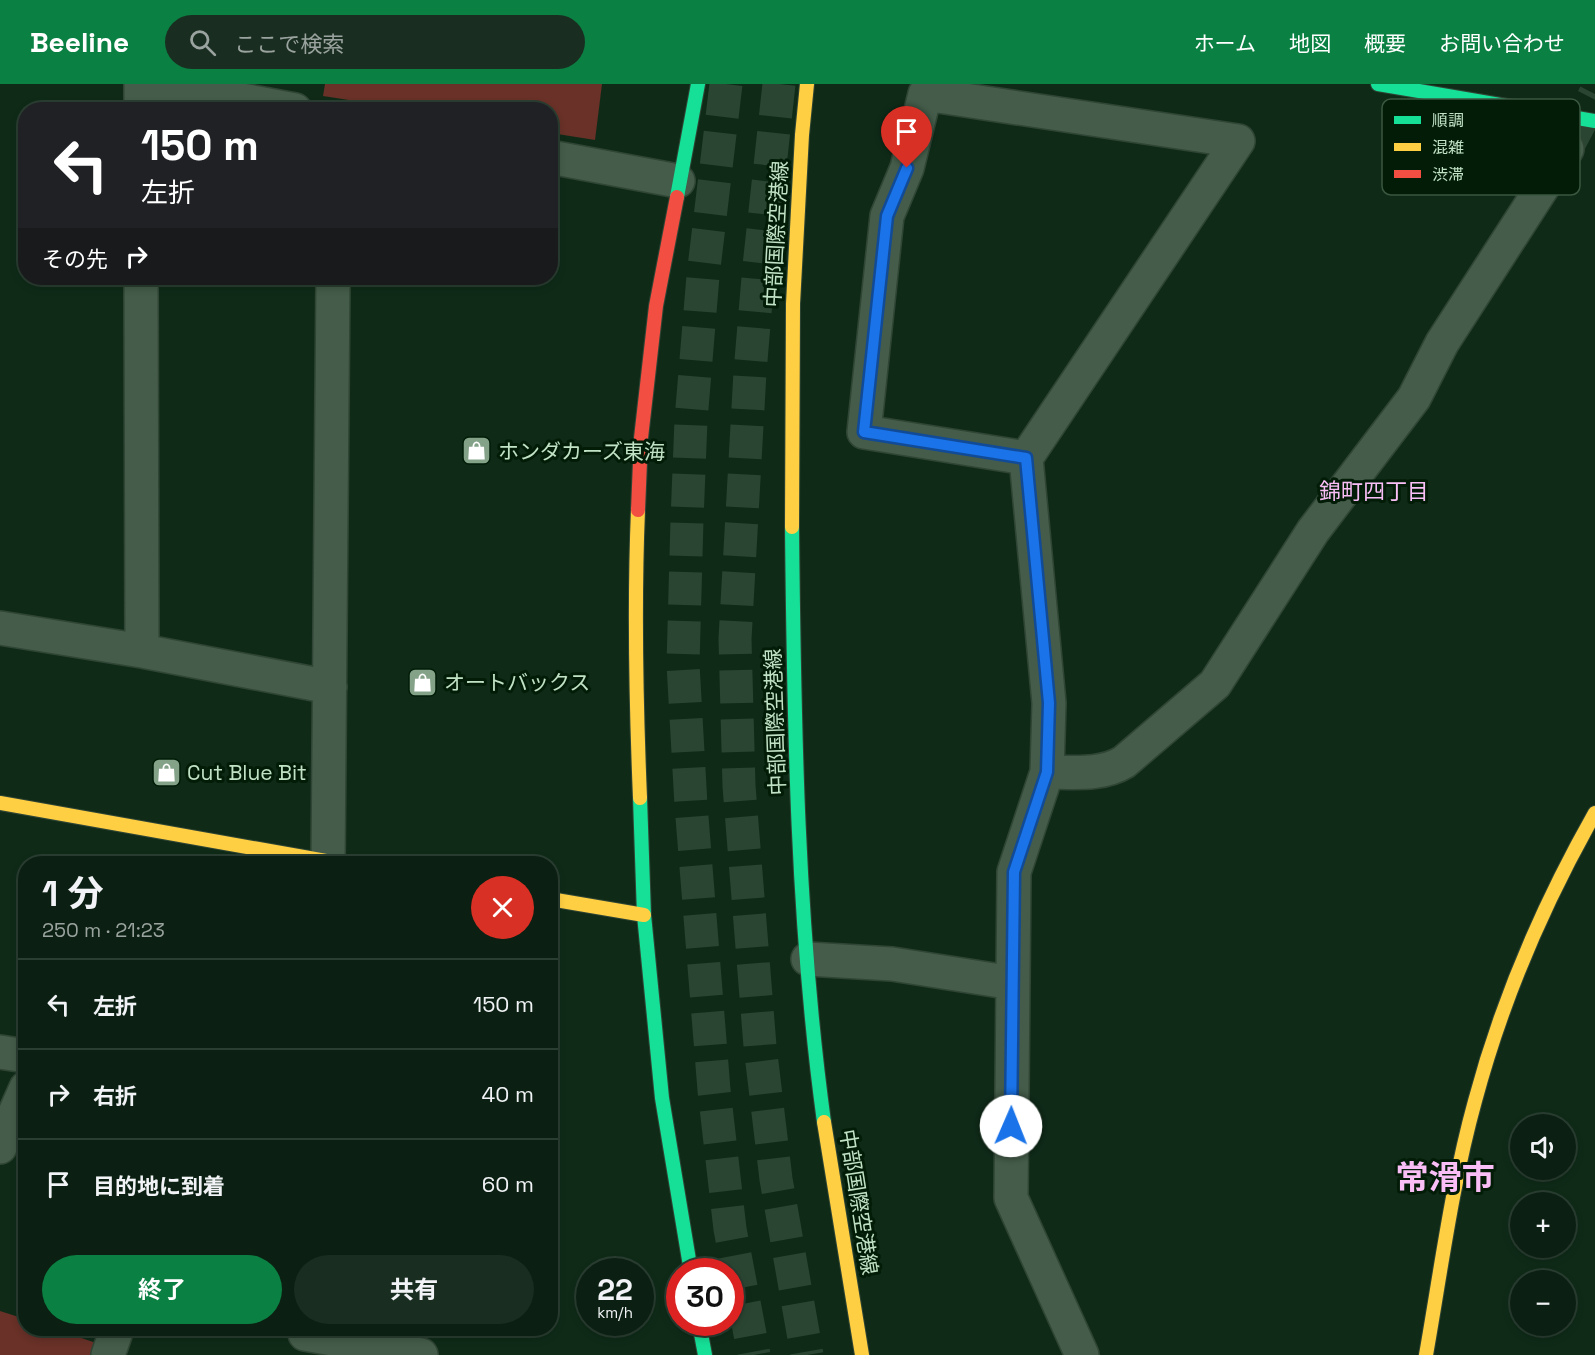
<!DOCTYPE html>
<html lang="ja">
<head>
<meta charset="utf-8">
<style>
	body { margin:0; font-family:"Space Grotesk","Noto Sans JP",sans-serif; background:#192d20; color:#f1f3f6; height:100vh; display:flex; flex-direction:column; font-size:22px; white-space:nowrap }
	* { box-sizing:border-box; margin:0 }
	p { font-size:20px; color:#9aa39f }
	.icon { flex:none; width:33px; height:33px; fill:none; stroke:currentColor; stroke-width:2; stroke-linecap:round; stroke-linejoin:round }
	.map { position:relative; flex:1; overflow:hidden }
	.side { position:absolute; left:18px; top:772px; width:540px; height:480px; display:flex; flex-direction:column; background:#0b2012; border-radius:24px; box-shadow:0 3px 9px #0003,0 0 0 2px #2b3e32 }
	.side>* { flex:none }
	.guide { position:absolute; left:18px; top:18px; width:540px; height:183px; border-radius:24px; box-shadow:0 3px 9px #0003,0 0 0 2px #2b3e32; background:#202124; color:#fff; overflow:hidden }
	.buttons { position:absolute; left:1510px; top:1030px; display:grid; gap:12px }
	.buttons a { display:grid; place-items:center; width:66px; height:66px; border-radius:50%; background:#0b2012; box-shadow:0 3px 9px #0003,0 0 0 2px #2b3e32; font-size:30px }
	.speed { position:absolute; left:576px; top:1174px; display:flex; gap:12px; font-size:30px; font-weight:700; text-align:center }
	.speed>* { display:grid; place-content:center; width:78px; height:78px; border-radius:50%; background:#0b2012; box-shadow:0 3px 9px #0003,0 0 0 2px #2b3e32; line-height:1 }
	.speed small { font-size:15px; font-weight:400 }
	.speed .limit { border:9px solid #d22; background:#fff; color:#111 }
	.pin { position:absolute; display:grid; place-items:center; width:51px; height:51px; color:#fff; margin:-62px -26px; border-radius:50% 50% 50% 0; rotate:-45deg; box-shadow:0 0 6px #0007 }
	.pin .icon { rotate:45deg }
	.me { position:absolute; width:66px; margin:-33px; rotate:1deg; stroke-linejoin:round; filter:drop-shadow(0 0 4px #0008) }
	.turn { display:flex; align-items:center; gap:21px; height:126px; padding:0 24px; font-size:27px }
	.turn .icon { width:78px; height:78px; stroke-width:2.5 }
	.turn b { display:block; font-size:42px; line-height:51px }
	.then { display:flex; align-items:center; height:57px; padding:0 24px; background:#0003; gap:12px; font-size:22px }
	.round { display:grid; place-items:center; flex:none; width:63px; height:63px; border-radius:32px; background:#192d20 }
	.headline { display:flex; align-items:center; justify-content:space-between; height:102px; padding:0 24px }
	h1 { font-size:36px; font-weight:700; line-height:45px }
	.action { display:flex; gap:12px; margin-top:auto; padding:12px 24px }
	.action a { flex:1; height:69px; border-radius:36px; background:#0b8043; color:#fff; font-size:24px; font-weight:700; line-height:69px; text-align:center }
	.action a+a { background:#192d20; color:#f1f3f6 }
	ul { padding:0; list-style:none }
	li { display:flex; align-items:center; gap:18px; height:90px; padding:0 24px; border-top:2px solid #2b3e32 }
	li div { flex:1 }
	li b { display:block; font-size:22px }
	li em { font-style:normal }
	header { display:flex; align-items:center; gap:36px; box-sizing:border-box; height:84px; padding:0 30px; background:#0b8043; color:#fff }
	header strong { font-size:28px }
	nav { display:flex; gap:33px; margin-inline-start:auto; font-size:21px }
	.search { width:420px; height:54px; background:#192d20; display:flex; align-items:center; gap:15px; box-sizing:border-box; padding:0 21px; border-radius:33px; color:#9aa39f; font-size:22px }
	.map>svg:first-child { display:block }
</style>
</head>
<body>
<header>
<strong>Beeline</strong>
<div class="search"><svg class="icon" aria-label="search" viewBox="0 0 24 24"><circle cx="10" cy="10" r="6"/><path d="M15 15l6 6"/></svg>ここで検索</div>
<nav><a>ホーム</a><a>地図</a><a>概要</a><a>お問い合わせ</a></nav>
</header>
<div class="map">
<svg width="1595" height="1271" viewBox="0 0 1595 1271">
	<rect width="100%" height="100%" fill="#0f2b18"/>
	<path fill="#693128" d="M325,0H602L595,56L551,49L550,26L407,25L323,12Z
		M0,1227L25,1235L26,1245H55L99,1260L95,1271H0Z"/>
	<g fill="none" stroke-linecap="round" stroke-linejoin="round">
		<path stroke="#2a4632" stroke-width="33" stroke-dasharray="33 16" stroke-linecap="butt" d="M1570,58L1595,10"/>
		<path stroke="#2a4632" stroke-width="33" stroke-dasharray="33 16" stroke-linecap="butt" d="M726,0L703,192L691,336L687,436L683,580L691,721L714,1006L730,1145L754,1271
			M779,0L759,182L750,288L735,555L739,702L760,962L776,1095L807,1271"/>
		<defs>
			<path id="street" d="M141,0V26
				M157,0L295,26
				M550,73L678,97
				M141,194L142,567
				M1026,374L864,348L887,132L907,84L925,10L1238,57L1026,374L1049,619L1047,688L1014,788L1011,1114L1082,1271
				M0,544L142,567L330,603
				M1047,688C1073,688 1101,692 1124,678L1215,600L1313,447L1414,314L1442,259L1567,65
				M328,780L333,194
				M808,875L892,880L1013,899
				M0,968L26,972
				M0,1063L26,1004
				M305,1250L421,1271
				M108,1271L117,1245"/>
			<path id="fast" d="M1378,0L1595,37
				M677,113L698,0
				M792,443C794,641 797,841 824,1038
				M640,714L644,831L662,1014L691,1188
				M699,1239L705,1271"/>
			<path id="slow" d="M638,426C634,522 636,618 640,714
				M792,443L793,220L802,51L807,0
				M0,719L343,780
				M550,815L644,831
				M824,1038L862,1271
				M1426,1271C1441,1186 1452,1100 1475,1017C1502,916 1544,819 1595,729"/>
			<path id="jam" d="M638,426L641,354L656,222L677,113"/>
		</defs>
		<use href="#street" stroke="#304535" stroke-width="36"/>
		<use href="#fast" stroke="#304535" stroke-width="16"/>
		<use href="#slow" stroke="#304535" stroke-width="16"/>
		<use href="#jam" stroke="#304535" stroke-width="16"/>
		<use href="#street" stroke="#445c49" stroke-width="33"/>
		<use href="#fast" stroke="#16e098" stroke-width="14"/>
		<use href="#slow" stroke="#ffcf43" stroke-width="14"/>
		<use href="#jam" stroke="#f24e42" stroke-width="14"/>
	</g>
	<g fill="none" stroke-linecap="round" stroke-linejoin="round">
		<defs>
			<path id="route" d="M907,84L887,132L864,348L1026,374L1049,619L1047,688L1014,788L1011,1042"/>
		</defs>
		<use href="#route" stroke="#114b97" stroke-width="15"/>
		<use href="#route" stroke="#1a73e8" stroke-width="10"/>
	</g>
	<defs>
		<symbol id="shop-square" viewBox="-11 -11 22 22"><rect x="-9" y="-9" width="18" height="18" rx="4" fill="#83a288" stroke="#021c07"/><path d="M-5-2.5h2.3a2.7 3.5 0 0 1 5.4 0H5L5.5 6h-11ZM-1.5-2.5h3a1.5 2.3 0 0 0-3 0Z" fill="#fff"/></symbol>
	</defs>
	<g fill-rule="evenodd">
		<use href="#shop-square" x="460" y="350" width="33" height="33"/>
		<use href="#shop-square" x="406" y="582" width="33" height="33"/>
		<use href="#shop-square" x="150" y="672" width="33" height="33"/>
	</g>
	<g text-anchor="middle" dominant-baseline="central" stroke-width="6" stroke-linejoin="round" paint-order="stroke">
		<g font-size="21" fill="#c1e2c5" stroke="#021c07">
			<text transform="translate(776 150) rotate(-87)">中部国際空港線</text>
			<text transform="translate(775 638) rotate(-92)">中部国際空港線</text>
			<text transform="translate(859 1118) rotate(81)">中部国際空港線</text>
		</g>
		<g font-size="21" fill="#c1e2c5" stroke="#021c07" text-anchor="start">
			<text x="498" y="367">ホンダカーズ東海</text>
			<text x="444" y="598">オートバックス</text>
			<text x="187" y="688">Cut Blue Bit</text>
		</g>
		<g font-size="22" fill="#fabef6" stroke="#021c07">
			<text x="1374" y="407">錦町四丁目</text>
		</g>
		<g font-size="33" font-weight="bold" fill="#fabef6" stroke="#021c07">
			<text x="1445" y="1094">常滑市</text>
		</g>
	</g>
	<rect x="1382" y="15" width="198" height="96" rx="9" fill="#021c07" stroke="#3b5740" stroke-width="1.5"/>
	<rect x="1394" y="32" width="27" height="8" fill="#16e098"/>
	<rect x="1394" y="59" width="27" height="8" fill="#ffcf43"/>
	<rect x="1394" y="86" width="27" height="8" fill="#f24e42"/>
	<g font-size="16" fill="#c1e2c5">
		<text x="1432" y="42">順調</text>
		<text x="1432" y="69">混雑</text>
		<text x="1432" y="96">渋滞</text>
	</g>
</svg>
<div class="buttons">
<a><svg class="icon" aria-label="sound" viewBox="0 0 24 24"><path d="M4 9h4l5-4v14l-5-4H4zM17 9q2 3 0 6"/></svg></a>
<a>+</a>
<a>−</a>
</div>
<div class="speed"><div>22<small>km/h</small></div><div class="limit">30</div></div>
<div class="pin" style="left:907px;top:84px;background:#d93025"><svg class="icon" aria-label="arrive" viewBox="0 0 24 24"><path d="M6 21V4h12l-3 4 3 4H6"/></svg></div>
<svg class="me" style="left:1011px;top:1042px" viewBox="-20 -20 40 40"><circle r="19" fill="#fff"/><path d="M0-13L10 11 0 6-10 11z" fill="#1a73e8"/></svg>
<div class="guide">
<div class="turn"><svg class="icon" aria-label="left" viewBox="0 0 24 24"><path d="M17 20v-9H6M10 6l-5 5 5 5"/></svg><div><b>150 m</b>左折</div></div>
<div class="then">その先<svg class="icon" aria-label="right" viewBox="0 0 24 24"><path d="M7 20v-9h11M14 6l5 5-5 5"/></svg></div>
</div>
<section class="side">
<div class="headline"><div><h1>1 分</h1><p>250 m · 21:23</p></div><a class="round" style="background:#d93025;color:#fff"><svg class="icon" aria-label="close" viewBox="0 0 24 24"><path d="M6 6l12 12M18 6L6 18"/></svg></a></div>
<ul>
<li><svg class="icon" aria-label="left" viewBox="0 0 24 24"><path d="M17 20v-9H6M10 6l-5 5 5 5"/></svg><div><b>左折</b></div><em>150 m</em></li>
<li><svg class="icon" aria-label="right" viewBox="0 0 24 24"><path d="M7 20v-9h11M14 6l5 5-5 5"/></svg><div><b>右折</b></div><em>40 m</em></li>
<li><svg class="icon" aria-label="arrive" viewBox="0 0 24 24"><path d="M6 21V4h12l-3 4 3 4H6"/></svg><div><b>目的地に到着</b></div><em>60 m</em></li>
</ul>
<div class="action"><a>終了</a><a>共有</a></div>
</section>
</div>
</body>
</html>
